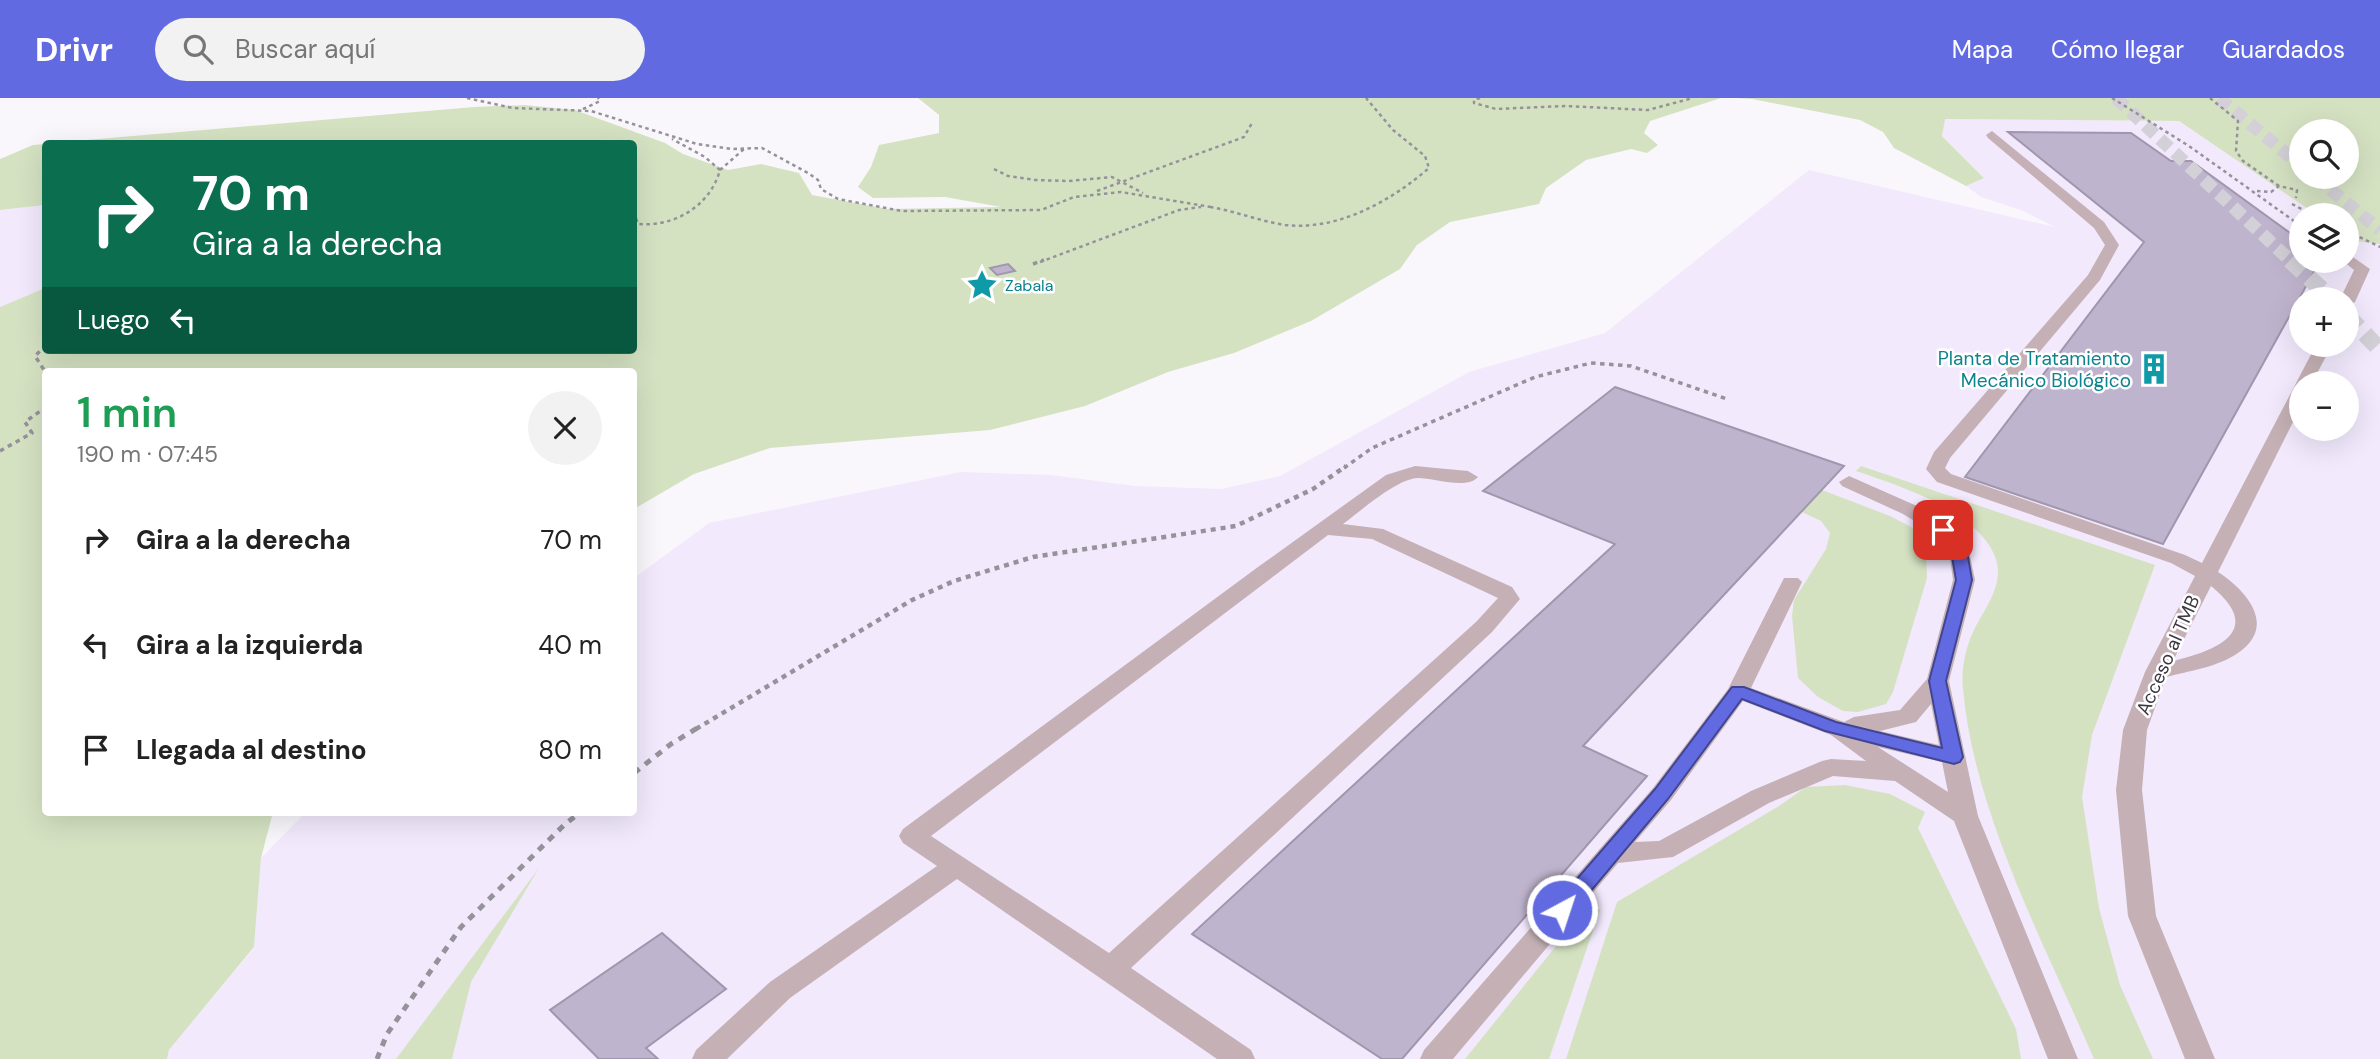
<!DOCTYPE html>
<html lang="es">
<head>
<meta charset="utf-8">
<style>
	body { margin:0; font-family:"DM Sans",sans-serif; background:#f2f2f2; color:#222; height:100vh; display:flex; flex-direction:column; font-size:26px; white-space:nowrap }
	* { box-sizing:border-box; margin:0 }
	p { font-size:23px; color:#767676 }
	.icon { flex:none; width:38px; height:38px; fill:none; stroke:currentColor; stroke-width:2; stroke-linecap:round; stroke-linejoin:round }
	.map { position:relative; flex:1; overflow:hidden }
	.drawer { position:absolute; left:42px; top:270px; width:595px; height:448px; display:flex; flex-direction:column; background:#fff; border-radius:7px; box-shadow:0 7px 28px #0002 }
	.drawer>* { flex:none }
	.top-card { position:absolute; left:42px; top:42px; width:595px; height:214px; border-radius:7px; box-shadow:0 7px 28px #0002; background:#0b6e4f; color:#fff; overflow:hidden }
	.tools { position:absolute; left:2289px; top:21px; display:grid; gap:14px }
	.tools a { display:grid; place-items:center; width:70px; height:70px; border-radius:50%; background:#fff; box-shadow:0 7px 28px #0002; font-size:35px }
	.pin { position:absolute; display:grid; place-items:center; width:60px; height:60px; color:#fff; margin:-30px; border-radius:14px; box-shadow:0 4px 10px #0006 }
	.me { position:absolute; width:77px; margin:-38px; rotate:40deg; stroke-linejoin:round; filter:drop-shadow(0 0 5px #0008) }
	.turn { display:flex; align-items:center; gap:24px; height:147px; padding:0 35px; font-size:32px }
	.turn .icon { width:91px; height:91px; stroke-width:2.5 }
	.turn b { display:block; font-size:49px; line-height:60px }
	.then { display:flex; align-items:center; height:66px; padding:0 35px; background:#0003; gap:14px; font-size:26px }
	.round { display:grid; place-items:center; flex:none; width:74px; height:74px; border-radius:37px; background:#f2f2f2 }
	.summary { display:flex; align-items:center; justify-content:space-between; height:119px; padding:0 35px }
	h1 { font-size:42px; font-weight:600; line-height:52px; color:#1e9e55 }
	ul { padding:0; list-style:none }
	li { display:flex; align-items:center; gap:21px; height:105px; padding:0 35px }
	li div { flex:1 }
	li b { display:block; font-size:26px }
	li em { font-style:normal }
	header { display:flex; align-items:center; gap:42px; box-sizing:border-box; height:98px; padding:0 35px; background:#626ae2; color:#fff }
	header strong { font-size:33px }
	nav { display:flex; gap:38px; margin-inline-start:auto; font-size:24px }
	.search { width:490px; height:63px; background:#f2f2f2; display:flex; align-items:center; gap:18px; box-sizing:border-box; padding:0 24px; border-radius:38px; color:#767676; font-size:26px }
	.map>svg:first-child { display:block }
</style>
</head>
<body>
<header>
<strong>Drivr</strong>
<div class="search"><svg class="icon" aria-label="search" viewBox="0 0 24 24"><circle cx="10" cy="10" r="6"/><path d="M15 15l6 6"/></svg>Buscar aquí</div>
<nav><a>Mapa</a><a>Cómo llegar</a><a>Guardados</a></nav>
</header>
<div class="map">
<svg width="2380" height="961" viewBox="0 0 2380 961">
	<rect width="100%" height="100%" fill="#f9f7fc"/>
	<path fill="#f2e9fd" fill-rule="evenodd" d="M1944,21L2179,23L2317,117H2301V163H2347V138L2354,143L2380,146V961H167L169,952L254,850L261,760L306,714H634V480L709,425L961,374L1051,377L1135,388L1221,391L1280,378L1469,274L1605,235L1809,72L2055,129L2021,112L1981,99L1966,88L1984,80L1942,38ZM2301,201H2347V247H2301ZM2301,285H2347V331H2301Z
		M45,107V190L0,209V112Z"/>
	<path fill="#d5e2c2" fill-rule="evenodd" d="M918,0H1721L1650,23L1644,35L1658,47L1647,55L1631,51L1586,62L1546,90L1539,106L1450,124L1417,147L1400,171L1311,223L1234,255L1168,274L1085,308L990,332L770,350L694,376L634,411V273H46V714H273L261,760L254,849L169,952L167,961H0V209L45,190L46,252H634V46L51,45L474,9L525,7L575,12L665,45L683,56L728,72L761,66L799,75L812,97L888,111L1001,109L945,99L873,100L858,89L871,69L879,47L939,35V17Z
		M1735,0H2380V146L2354,143L2347,138V117H2317L2179,23L1945,21L1942,38L1984,80L1966,88L1894,50L1883,34L1860,22L1752,1ZM2301,33H2347V79H2301Z
		M45,46V107L0,112V61L33,47Z
		M1861,368L2155,467L2092,637L2082,699L2099,810L2120,887L2153,961H2094C2045,847 1974,715 1963,591C1961,573 1965,551 1973,534C1985,509 2007,485 1994,456C1973,411 1900,388 1856,373Z
		M1822,392L1890,418L1911,429L1921,440L1926,454L1927,480L1893,594L1886,606L1858,614L1843,613L1818,599L1798,580L1792,518L1794,502L1826,451L1830,435L1821,423L1802,414Z
		M1845,687L1890,696L1925,714L1918,730L2016,931L2021,961H1566L1617,804L1779,708L1806,689Z
		M539,770L471,884L452,961H396Z
		M1590,806L1600,812L1549,961H1465Z"/>
	<path fill="#bfb4cd" stroke="#a096ae" stroke-width="2" d="M2008,34L2131,35L2171,63H2191L2301,143V163H2320L2163,446L1965,379L2144,144Z
		M1008,166L1015,173L997,177L990,170Z
		M1615,289L1844,368L1583,648L1647,678L1402,961H1382L1192,836L1615,446L1483,393Z
		M662,835L726,891L646,950L658,961H599L550,912Z"/>
	<g fill="none" stroke-linecap="round" stroke-linejoin="round">
		<path stroke="#d3d1d7" stroke-width="13" stroke-dasharray="13 7" stroke-linecap="butt" d="M2116,0L2292,164
			M2219,0L2301,68
			M2315,79L2380,132"/>
		<path stroke="#d3d1d7" stroke-width="17" stroke-dasharray="17 9" stroke-linecap="butt" d="M2290,162L2332,201
			M2347,217L2380,252"/>
		<path stroke="#95929a" stroke-width="2.5" stroke-dasharray="3.5 3.5" stroke-linecap="butt" d="M467,0L513,10L591,13L697,46L731,51L762,50L808,75L818,82L821,91L838,101L902,113L1041,112L1074,99L1121,94L1211,109
			M1480,0L1474,2V5L1496,11L1565,8L1648,12L1693,0
			M2112,0L2189,48L2301,128
			M2210,0L2238,23L2236,53L2243,63L2279,88
			M583,11L600,3L598,0
			M994,71L1008,78L1035,82L1069,83L1112,79L1143,95
			M720,72L744,51
			M1097,93L1244,39L1252,25
			M2257,93L2271,94L2279,88L2297,92L2296,100
			M2292,106L2313,117
			M1210,109C1235,113 1259,123 1285,127C1338,133 1391,103 1429,70L1425,58L1393,32L1366,0
			M634,114L638,126C675,129 710,108 720,72L705,59L672,41
			M2347,133L2380,149
			M1040,164L1179,112L1201,109"/>
		<path stroke="#95929a" stroke-width="3.5" stroke-dasharray="4.5 4.5" stroke-linecap="butt" d="M1033,166L1044,162
			M46,247L35,258L46,275
			M0,353L32,335L25,324L46,309
			M1344,370L1372,350L1535,279L1591,265L1631,268L1727,301"/>
		<path stroke="#95929a" stroke-width="4.5" stroke-dasharray="5 5" stroke-linecap="butt" d="M696,631L912,502L954,483L1033,459L1236,428L1313,391L1346,368"/>
		<path stroke="#95929a" stroke-width="5" stroke-dasharray="7 7" stroke-linecap="butt" d="M634,675L671,646L699,629
			M377,961L387,936L461,829L565,726L581,714"/>
		<path fill="#c5b1b5" fill-rule="evenodd" d="M1992,33L2104,124L2119,147L2100,182L1950,360L1945,370L1951,376L2185,457L2202,465L2316,247H2332L2312,285H2301V308L2218,474C2246,492 2278,528 2238,555C2218,569 2189,573 2166,579L2147,632L2142,692L2156,818L2215,961H2185L2128,818L2116,692L2123,632L2145,574L2195,478L2171,465L1937,384L1926,371L1934,354L2088,177L2105,147L2094,130L1988,40L1986,37ZM2211,488C2265,532 2219,552 2173,563Z
			M2347,155L2370,171L2355,204L2347,209V201H2340L2354,172L2343,163H2347Z
			M1415,368L1468,373L1478,379C1467,392 1434,380 1418,380C1396,381 1361,413 1343,426L1383,431L1512,489L1520,501L1492,534L1131,870L1251,952L1255,961H1217L957,781L790,900L727,961H692L696,952L770,884L937,768L903,745L899,738L903,731L1258,469L1386,377ZM1328,437L1372,441L1498,500L1476,524L1109,855L931,738Z
			M1849,378L1917,408L1950,428L1969,453L1975,482L1949,583L1978,718L2078,961H2048L1954,723L1895,683L1833,678L1769,705L1673,759L1618,765L1453,961H1420L1424,952L1653,690L1728,591L1784,480H1798L1802,484L1751,590L1844,624L1854,619L1900,612L1927,581L1953,482L1949,453L1936,436L1903,416L1842,388L1839,384ZM1743,603L1831,637L1866,663L1831,661L1822,663L1751,693L1659,743L1635,744L1671,702ZM1931,606L1939,647L1880,633L1916,624ZM1878,649L1942,664L1948,694Z"/>
	</g>
	<path fill="#626ae2" stroke="#404593" stroke-width="2" d="M1943,427L1949,429L1967,453L1972,482L1946,583L1963,659L1960,664L1954,666L1825,633L1742,601L1668,701L1570,818L1562,820L1555,818L1552,812L1555,806L1655,691L1732,589H1744L1836,624L1942,650L1929,583L1956,482L1951,453L1936,432Z"/>
	<defs>
		<symbol id="sight-bare" viewBox="-9 -9 18 18"><path d="M0-6L1.8-2.2L6-1.7L2.9 1.2L3.7 5.4L0 3.3L-3.7 5.4L-2.9 1.2L-6-1.7L-1.8-2.2Z" fill="#0f9aa8" stroke="#fff" stroke-width="2.5" paint-order="stroke"/></symbol>
		<symbol id="building-bare" viewBox="-9 -9 18 18"><path d="M-4-6H4V6H1V3H-1V6H-4ZM-2.5-4.3h1.7v1.8h-1.7ZM.8-4.3h1.7v1.8H.8ZM-2.5-1h1.7V.8h-1.7ZM.8-1h1.7V.8H.8Z" fill="#0f9aa8" stroke="#fff" stroke-width="2.5" paint-order="stroke"/></symbol>
	</defs>
	<g fill-rule="evenodd">
		<use href="#sight-bare" x="960" y="165" width="44" height="44"/>
		<use href="#building-bare" x="2132" y="249" width="44" height="44"/>
	</g>
	<g text-anchor="middle" dominant-baseline="central" stroke-width="5" stroke-linejoin="round" paint-order="stroke">
		<g font-size="16" fill="#0d838f" stroke="#fff" text-anchor="start">
			<text x="1005" y="187">Zabala</text>
		</g>
		<g font-size="19" fill="#0d838f" stroke="#fff" text-anchor="end">
			<text x="2131" y="260">Planta de Tratamiento<tspan x="2131" dy="22">Mecánico Biológico</tspan></text>
		</g>
		<g font-size="19" fill="#3d3843" stroke="#fff">
			<text transform="translate(2168 557) rotate(-66)">Acceso al TMB</text>
		</g>
	</g>
</svg>
<div class="tools">
<a><svg class="icon" aria-label="search" viewBox="0 0 24 24"><circle cx="10" cy="10" r="6"/><path d="M15 15l6 6"/></svg></a>
<a><svg class="icon" aria-label="layers" viewBox="0 0 24 24"><path d="M12 4l9 5-9 5-9-5zM3 14l9 5 9-5"/></svg></a>
<a>+</a>
<a>−</a>
</div>
<div class="pin" style="left:1943px;top:432px;background:#d93025"><svg class="icon" aria-label="arrive" viewBox="0 0 24 24"><path d="M6 21V4h12l-3 4 3 4H6"/></svg></div>
<svg class="me" style="left:1562px;top:812px" viewBox="-20 -20 40 40"><circle r="17" fill="#626ae2" stroke="#fff" stroke-width="3"/><path d="M0-11L8 9 0 5-8 9z" fill="#fff"/></svg>
<div class="top-card">
<div class="turn"><svg class="icon" aria-label="right" viewBox="0 0 24 24"><path d="M7 20v-9h11M14 6l5 5-5 5"/></svg><div><b>70 m</b>Gira a la derecha</div></div>
<div class="then">Luego<svg class="icon" aria-label="left" viewBox="0 0 24 24"><path d="M17 20v-9H6M10 6l-5 5 5 5"/></svg></div>
</div>
<section class="drawer">
<div class="summary"><div><h1>1 min</h1><p>190 m · 07:45</p></div><a class="round"><svg class="icon" aria-label="close" viewBox="0 0 24 24"><path d="M6 6l12 12M18 6L6 18"/></svg></a></div>
<ul>
<li><svg class="icon" aria-label="right" viewBox="0 0 24 24"><path d="M7 20v-9h11M14 6l5 5-5 5"/></svg><div><b>Gira a la derecha</b></div><em>70 m</em></li>
<li><svg class="icon" aria-label="left" viewBox="0 0 24 24"><path d="M17 20v-9H6M10 6l-5 5 5 5"/></svg><div><b>Gira a la izquierda</b></div><em>40 m</em></li>
<li><svg class="icon" aria-label="arrive" viewBox="0 0 24 24"><path d="M6 21V4h12l-3 4 3 4H6"/></svg><div><b>Llegada al destino</b></div><em>80 m</em></li>
</ul>
</section>
</div>
</body>
</html>
